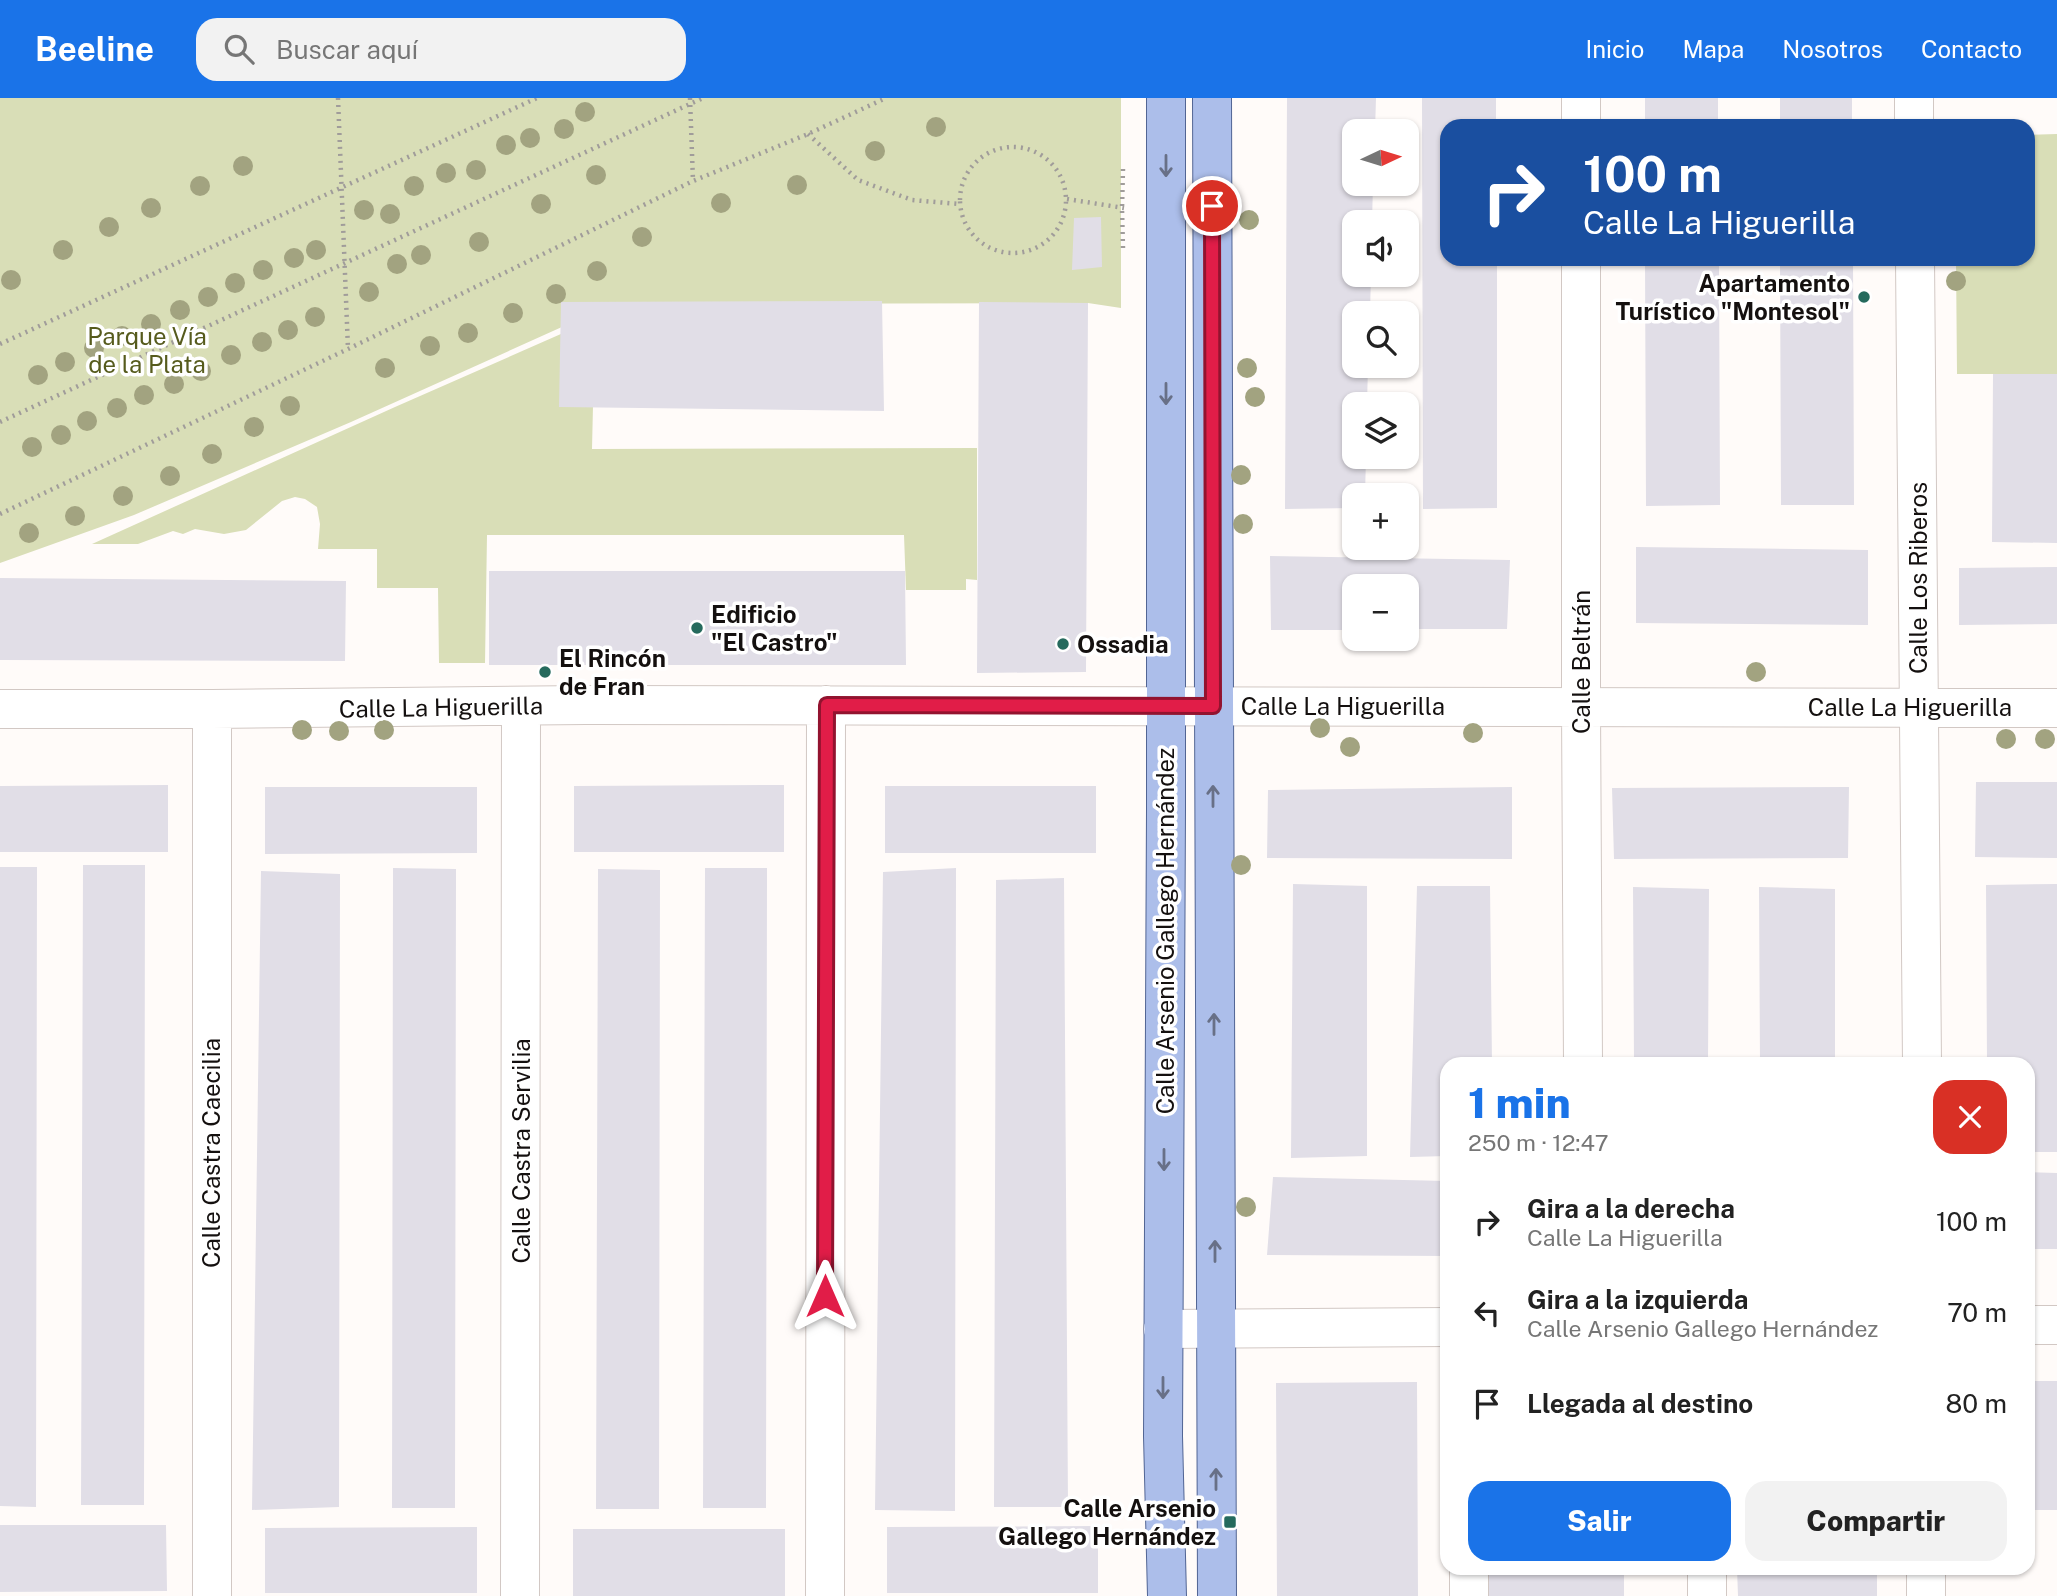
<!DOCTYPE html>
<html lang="es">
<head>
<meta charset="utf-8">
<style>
	body { margin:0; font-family:"Public Sans",sans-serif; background:#f2f2f2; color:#222; height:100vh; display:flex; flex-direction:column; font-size:26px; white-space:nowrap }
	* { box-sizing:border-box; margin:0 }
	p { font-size:23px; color:#767676 }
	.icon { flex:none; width:38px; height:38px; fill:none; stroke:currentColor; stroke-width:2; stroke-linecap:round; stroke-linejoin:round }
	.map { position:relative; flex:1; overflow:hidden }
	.sheet { position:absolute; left:1440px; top:959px; width:595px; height:518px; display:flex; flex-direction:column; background:#fff; border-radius:21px; box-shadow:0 2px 5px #0004 }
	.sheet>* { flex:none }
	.hud { position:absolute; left:1440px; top:21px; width:595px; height:147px; border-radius:21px; box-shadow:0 2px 5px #0004; background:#1a4fa0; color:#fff; overflow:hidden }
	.needle { width:46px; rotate:86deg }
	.buttons { position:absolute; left:1342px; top:21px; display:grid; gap:14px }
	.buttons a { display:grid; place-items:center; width:77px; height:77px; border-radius:14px; background:#fff; box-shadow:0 2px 5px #0004; font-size:35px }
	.pin { position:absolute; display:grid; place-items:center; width:60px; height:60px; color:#fff; margin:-30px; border:4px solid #fff; border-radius:50%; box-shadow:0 2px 7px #0007 }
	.me { position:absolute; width:77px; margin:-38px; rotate:0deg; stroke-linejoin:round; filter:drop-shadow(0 0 5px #0008) }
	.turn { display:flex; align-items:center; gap:24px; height:147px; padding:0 28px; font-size:32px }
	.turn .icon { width:91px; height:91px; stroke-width:2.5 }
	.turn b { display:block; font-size:49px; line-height:60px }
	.round { display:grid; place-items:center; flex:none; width:74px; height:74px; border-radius:21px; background:#f2f2f2 }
	.head { display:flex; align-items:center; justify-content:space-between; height:119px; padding:0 28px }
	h1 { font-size:42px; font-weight:800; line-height:52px; color:#1a73e8 }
	.cta { display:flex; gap:14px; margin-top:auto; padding:14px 28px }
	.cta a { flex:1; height:80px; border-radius:21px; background:#1a73e8; color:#fff; font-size:28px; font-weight:800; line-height:80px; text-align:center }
	.cta a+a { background:#f2f2f2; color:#222 }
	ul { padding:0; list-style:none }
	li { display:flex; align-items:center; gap:21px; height:91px; padding:0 28px }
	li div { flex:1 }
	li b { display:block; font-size:26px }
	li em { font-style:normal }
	header { display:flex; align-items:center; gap:42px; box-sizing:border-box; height:98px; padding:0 35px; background:#1a73e8; color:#fff }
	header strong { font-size:33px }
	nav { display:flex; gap:38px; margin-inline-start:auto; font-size:24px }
	.search { width:490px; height:63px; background:#f2f2f2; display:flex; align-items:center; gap:18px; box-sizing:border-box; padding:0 24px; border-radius:21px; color:#767676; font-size:26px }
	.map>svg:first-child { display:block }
</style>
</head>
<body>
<header>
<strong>Beeline</strong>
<div class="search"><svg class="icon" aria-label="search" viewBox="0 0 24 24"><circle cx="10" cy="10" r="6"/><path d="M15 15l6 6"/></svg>Buscar aquí</div>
<nav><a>Inicio</a><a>Mapa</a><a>Nosotros</a><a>Contacto</a></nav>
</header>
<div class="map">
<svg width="2057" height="1498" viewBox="0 0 2057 1498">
	<rect width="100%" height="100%" fill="#fffbf9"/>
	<path fill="#d9deb7" d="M0,0H1121V210L1088,205L613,206L351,324L134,417L0,465Z
		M2057,36V276H1957L1956,161H2028V37Z
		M595,221L592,351L977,350V482L966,481V492H906L904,437H487L485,565H439L438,490H377V451H318L320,426L317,409L305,401L295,399L282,403L246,432L224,436L195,431L183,436L173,433L138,446H92L395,309Z"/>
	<path fill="#e1dee7" d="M1287,0H1376L1375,33H1354V86H1373L1372,124H1354V177H1371L1370,215H1354V268H1368L1367,306H1354V359H1366L1365,397H1354V410L1285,411Z
		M1422,0H1496V28H1447V161H1497V410L1423,411Z
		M1645,0H1718V28H1645Z
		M1780,0H1852V28H1780Z
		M1101,119L1102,169L1072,172L1074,120Z
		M1645,161H1719L1720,407L1646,408Z
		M1780,161H1853L1854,407H1781Z
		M882,203L884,313L559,309L561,204Z
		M979,204L1088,205L1086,574L977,575Z
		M1993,276H2057V445L1992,444Z
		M1636,449L1868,452V527L1636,525Z
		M1270,458L1510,462L1507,531H1407V488H1354V532H1271Z
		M2057,469V526L1959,527V470Z
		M489,473H905L906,567H489Z
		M0,480L346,483L345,563L0,562Z
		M1976,684H2057V760L1975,759Z
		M168,687V754H0V688Z
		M784,687V754H574V688Z
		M885,688H1096V755H885Z
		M265,689H477V755L265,756Z
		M1512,689V761L1267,760L1268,692Z
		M1849,689L1848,760L1614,761L1612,690Z
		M83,767H145L144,1407H81Z
		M0,769H37L36,1409L0,1408Z
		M393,770L456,771L455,1410H392Z
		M705,770H767L766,1410H703Z
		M956,770L955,1413L875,1412L883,774Z
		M598,771L660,772L659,1411H596Z
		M261,773L340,776L339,1409L252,1412Z
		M1064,780L1068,1409H994L996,782Z
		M1293,786L1367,788V1058L1291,1060Z
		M2057,786V1054H2028V966H1987L1986,787Z
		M1417,788H1490L1492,966H1447V1058L1410,1059Z
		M1633,789L1709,791L1708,966H1634Z
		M1759,789L1835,791V966H1760Z
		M2028,1074L2057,1075V1151H2028Z
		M1273,1079L1447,1083V1158L1267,1157Z
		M2028,1283H2057V1412H2028Z
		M1417,1284L1418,1498H1277L1276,1285Z
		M0,1427H166L167,1493L0,1494Z
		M1098,1428V1495H887V1429Z
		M477,1429V1495H265V1430Z
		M573,1431H785V1498H573Z
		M1480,1470H1624V1498H1480Z
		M1737,1470H1877V1498H1738Z"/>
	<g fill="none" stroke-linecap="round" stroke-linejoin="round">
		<defs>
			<path id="minor" d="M1914,0V28
				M1581,28V0
				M1581,161V609L1583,966
				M1915,161L1922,966
				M0,611H212L586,607L2057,610
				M2028,1227H2057
				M1163,1231L1447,1229
				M1469,1470V1498
				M1926,1470V1498
				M212,1498V611
				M520,1498L521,608
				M825,1498L826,607
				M1707,1498V1470"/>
			<path id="major" d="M1166,0V711L1163,1338L1167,1498
				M1212,0L1217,1498"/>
		</defs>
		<use href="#minor" stroke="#d2c8c4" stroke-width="40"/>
		<use href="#major" stroke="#526594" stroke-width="40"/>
		<path stroke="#a09c9a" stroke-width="4.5" stroke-dasharray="2 5" stroke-linecap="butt" d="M338,0L348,251
			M690,0L693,83
			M808,36L858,82L912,102L959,106
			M960 102a53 53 0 1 1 106 0a53 53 0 1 1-106 0Z
			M1067,101L1124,110
			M1123,150L1122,111L1123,71
			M0,246L537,0
			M0,324L703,0
			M0,416L348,251L693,83L808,36L886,0"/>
		<use href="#minor" stroke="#fff" stroke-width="38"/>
		<use href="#major" stroke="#acbeea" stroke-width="38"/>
	</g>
	<g fill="#a2a380">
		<circle cx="585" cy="14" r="10"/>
		<circle cx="936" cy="29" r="10"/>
		<circle cx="564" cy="31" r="10"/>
		<circle cx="530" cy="40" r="10"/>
		<circle cx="506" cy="47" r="10"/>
		<circle cx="875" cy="53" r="10"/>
		<circle cx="243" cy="68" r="10"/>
		<circle cx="476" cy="72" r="10"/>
		<circle cx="446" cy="75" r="10"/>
		<circle cx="596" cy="77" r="10"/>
		<circle cx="797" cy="87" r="10"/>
		<circle cx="200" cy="88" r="10"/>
		<circle cx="414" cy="88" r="10"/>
		<circle cx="721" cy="105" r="10"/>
		<circle cx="541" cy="106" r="10"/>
		<circle cx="151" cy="110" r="10"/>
		<circle cx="364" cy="112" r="10"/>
		<circle cx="390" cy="116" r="10"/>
		<circle cx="1249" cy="122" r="10"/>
		<circle cx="109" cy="129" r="10"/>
		<circle cx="642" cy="139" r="10"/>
		<circle cx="479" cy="144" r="10"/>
		<circle cx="63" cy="152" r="10"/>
		<circle cx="316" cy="152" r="10"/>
		<circle cx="421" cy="157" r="10"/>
		<circle cx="294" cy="160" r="10"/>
		<circle cx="397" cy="166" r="10"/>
		<circle cx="263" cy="172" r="10"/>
		<circle cx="597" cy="173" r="10"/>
		<circle cx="11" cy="182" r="10"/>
		<circle cx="1956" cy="183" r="10"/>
		<circle cx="235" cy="185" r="10"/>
		<circle cx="369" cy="194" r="10"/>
		<circle cx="556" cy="196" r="10"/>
		<circle cx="208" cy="199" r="10"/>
		<circle cx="180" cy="212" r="10"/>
		<circle cx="513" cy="215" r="10"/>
		<circle cx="315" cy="219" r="10"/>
		<circle cx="151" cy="226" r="10"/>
		<circle cx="288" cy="232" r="10"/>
		<circle cx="468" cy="235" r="10"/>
		<circle cx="122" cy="238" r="10"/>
		<circle cx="262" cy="244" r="10"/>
		<circle cx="430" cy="248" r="10"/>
		<circle cx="94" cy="250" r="10"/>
		<circle cx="231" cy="257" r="10"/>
		<circle cx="65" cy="264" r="10"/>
		<circle cx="385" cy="270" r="10"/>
		<circle cx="1247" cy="270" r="10"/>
		<circle cx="201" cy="273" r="10"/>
		<circle cx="38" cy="277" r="10"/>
		<circle cx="174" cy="286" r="10"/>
		<circle cx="144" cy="297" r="10"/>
		<circle cx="1255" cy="299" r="10"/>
		<circle cx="290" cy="308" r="10"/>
		<circle cx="117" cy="310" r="10"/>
		<circle cx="87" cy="323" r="10"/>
		<circle cx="254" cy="329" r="10"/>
		<circle cx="61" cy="337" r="10"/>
		<circle cx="32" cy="349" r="10"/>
		<circle cx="212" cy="356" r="10"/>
		<circle cx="1241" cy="377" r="10"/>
		<circle cx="170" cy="378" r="10"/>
		<circle cx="123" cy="398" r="10"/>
		<circle cx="75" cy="418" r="10"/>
		<circle cx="1243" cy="426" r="10"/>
		<circle cx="29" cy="435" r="10"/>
		<circle cx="1756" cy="574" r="10"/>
		<circle cx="1320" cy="630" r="10"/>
		<circle cx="302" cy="632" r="10"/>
		<circle cx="384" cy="632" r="10"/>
		<circle cx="339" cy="633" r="10"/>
		<circle cx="1473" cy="635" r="10"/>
		<circle cx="2006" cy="641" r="10"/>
		<circle cx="2045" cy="641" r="10"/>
		<circle cx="1350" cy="649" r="10"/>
		<circle cx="1241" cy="767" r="10"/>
		<circle cx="1246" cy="1109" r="10"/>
	</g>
	<defs><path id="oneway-shaft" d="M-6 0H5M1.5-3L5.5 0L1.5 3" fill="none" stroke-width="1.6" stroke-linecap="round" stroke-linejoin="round" transform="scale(1.75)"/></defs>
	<g stroke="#687087">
		<use href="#oneway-shaft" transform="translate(1166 68) rotate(90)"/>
		<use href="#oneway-shaft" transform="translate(1166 296) rotate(90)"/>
		<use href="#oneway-shaft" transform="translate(1213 698) rotate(-90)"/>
		<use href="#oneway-shaft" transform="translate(1214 926) rotate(-90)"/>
		<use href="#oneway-shaft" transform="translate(1164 1062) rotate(90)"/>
		<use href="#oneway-shaft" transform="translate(1215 1153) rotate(-90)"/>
		<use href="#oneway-shaft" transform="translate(1163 1290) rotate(90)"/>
		<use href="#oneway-shaft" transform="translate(1216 1381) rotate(-90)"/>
	</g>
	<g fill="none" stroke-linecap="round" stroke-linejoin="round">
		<defs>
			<path id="route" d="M825,1198L827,607L1213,608L1212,108"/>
		</defs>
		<use href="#route" stroke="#92132f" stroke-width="18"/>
		<use href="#route" stroke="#e11d48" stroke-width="12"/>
	</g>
	<g fill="#256a5d" stroke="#fff" stroke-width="2.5">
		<circle cx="1864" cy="199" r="7"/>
		<circle cx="697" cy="530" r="7"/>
		<circle cx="1063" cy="546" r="7"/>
		<circle cx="545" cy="574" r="7"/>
		<rect x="1223" y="1417" width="14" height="14" rx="3.5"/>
	</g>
	<g text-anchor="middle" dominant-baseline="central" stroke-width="7" stroke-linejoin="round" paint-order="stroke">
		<g font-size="24" font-weight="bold" fill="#14100f" stroke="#fff" text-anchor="start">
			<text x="1850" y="185" text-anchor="end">Apartamento<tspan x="1850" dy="28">Turístico "Montesol"</tspan></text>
			<text x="711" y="516">Edificio<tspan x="711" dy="28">"El Castro"</tspan></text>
			<text x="1077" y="546">Ossadia</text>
			<text x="559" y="560">El Rincón<tspan x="559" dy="28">de Fran</tspan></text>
			<text x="1216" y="1410" text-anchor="end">Calle Arsenio<tspan x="1216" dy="28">Gallego Hernández</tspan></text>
		</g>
		<g font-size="24" fill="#565b1d" stroke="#fff">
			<text x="147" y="238">Parque Vía<tspan x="147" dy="28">de la Plata</tspan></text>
		</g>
		<g font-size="24" fill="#14100f" stroke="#fff">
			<text transform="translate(1918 480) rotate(-90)">Calle Los Riberos</text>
			<text transform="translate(1581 564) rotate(-90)">Calle Beltrán</text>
			<text x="1343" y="608">Calle La Higuerilla</text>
			<text transform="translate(441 609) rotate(-1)">Calle La Higuerilla</text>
			<text x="1910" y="609">Calle La Higuerilla</text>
			<text transform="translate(1165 833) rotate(-90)">Calle Arsenio Gallego Hernández</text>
			<text transform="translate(521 1053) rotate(-90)">Calle Castra Servilia</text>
			<text transform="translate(211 1055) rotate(-90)">Calle Castra Caecilia</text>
		</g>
	</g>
</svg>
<div class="buttons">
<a><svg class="needle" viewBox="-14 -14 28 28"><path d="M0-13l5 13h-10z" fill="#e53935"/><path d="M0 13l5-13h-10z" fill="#767676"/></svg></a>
<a><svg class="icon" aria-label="sound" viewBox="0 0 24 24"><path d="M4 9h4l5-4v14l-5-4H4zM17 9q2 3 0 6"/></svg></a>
<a><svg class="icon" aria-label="search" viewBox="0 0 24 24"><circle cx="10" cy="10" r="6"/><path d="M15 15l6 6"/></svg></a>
<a><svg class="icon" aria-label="layers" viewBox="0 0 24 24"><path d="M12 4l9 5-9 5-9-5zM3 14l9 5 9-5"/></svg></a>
<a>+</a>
<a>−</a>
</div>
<div class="pin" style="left:1212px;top:108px;background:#d93025"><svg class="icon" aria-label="arrive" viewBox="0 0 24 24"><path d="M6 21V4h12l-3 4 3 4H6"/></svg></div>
<svg class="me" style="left:825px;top:1198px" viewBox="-20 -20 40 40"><path d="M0-17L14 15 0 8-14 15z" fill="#e11d48" stroke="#fff" stroke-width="4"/></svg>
<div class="hud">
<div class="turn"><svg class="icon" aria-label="right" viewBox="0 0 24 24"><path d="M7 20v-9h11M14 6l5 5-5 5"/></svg><div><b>100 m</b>Calle La Higuerilla</div></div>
</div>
<section class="sheet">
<div class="head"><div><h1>1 min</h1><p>250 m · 12:47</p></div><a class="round" style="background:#d93025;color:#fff"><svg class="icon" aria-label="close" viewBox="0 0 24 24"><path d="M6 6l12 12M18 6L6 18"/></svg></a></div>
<ul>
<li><svg class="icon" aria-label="right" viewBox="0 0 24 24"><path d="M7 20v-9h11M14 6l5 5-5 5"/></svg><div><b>Gira a la derecha</b><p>Calle La Higuerilla</p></div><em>100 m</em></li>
<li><svg class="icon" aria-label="left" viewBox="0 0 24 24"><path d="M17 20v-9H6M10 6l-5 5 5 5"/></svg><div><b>Gira a la izquierda</b><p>Calle Arsenio Gallego Hernández</p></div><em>70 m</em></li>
<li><svg class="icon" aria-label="arrive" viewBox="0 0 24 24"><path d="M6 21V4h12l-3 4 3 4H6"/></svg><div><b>Llegada al destino</b></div><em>80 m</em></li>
</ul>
<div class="cta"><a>Salir</a><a>Compartir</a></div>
</section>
</div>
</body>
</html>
